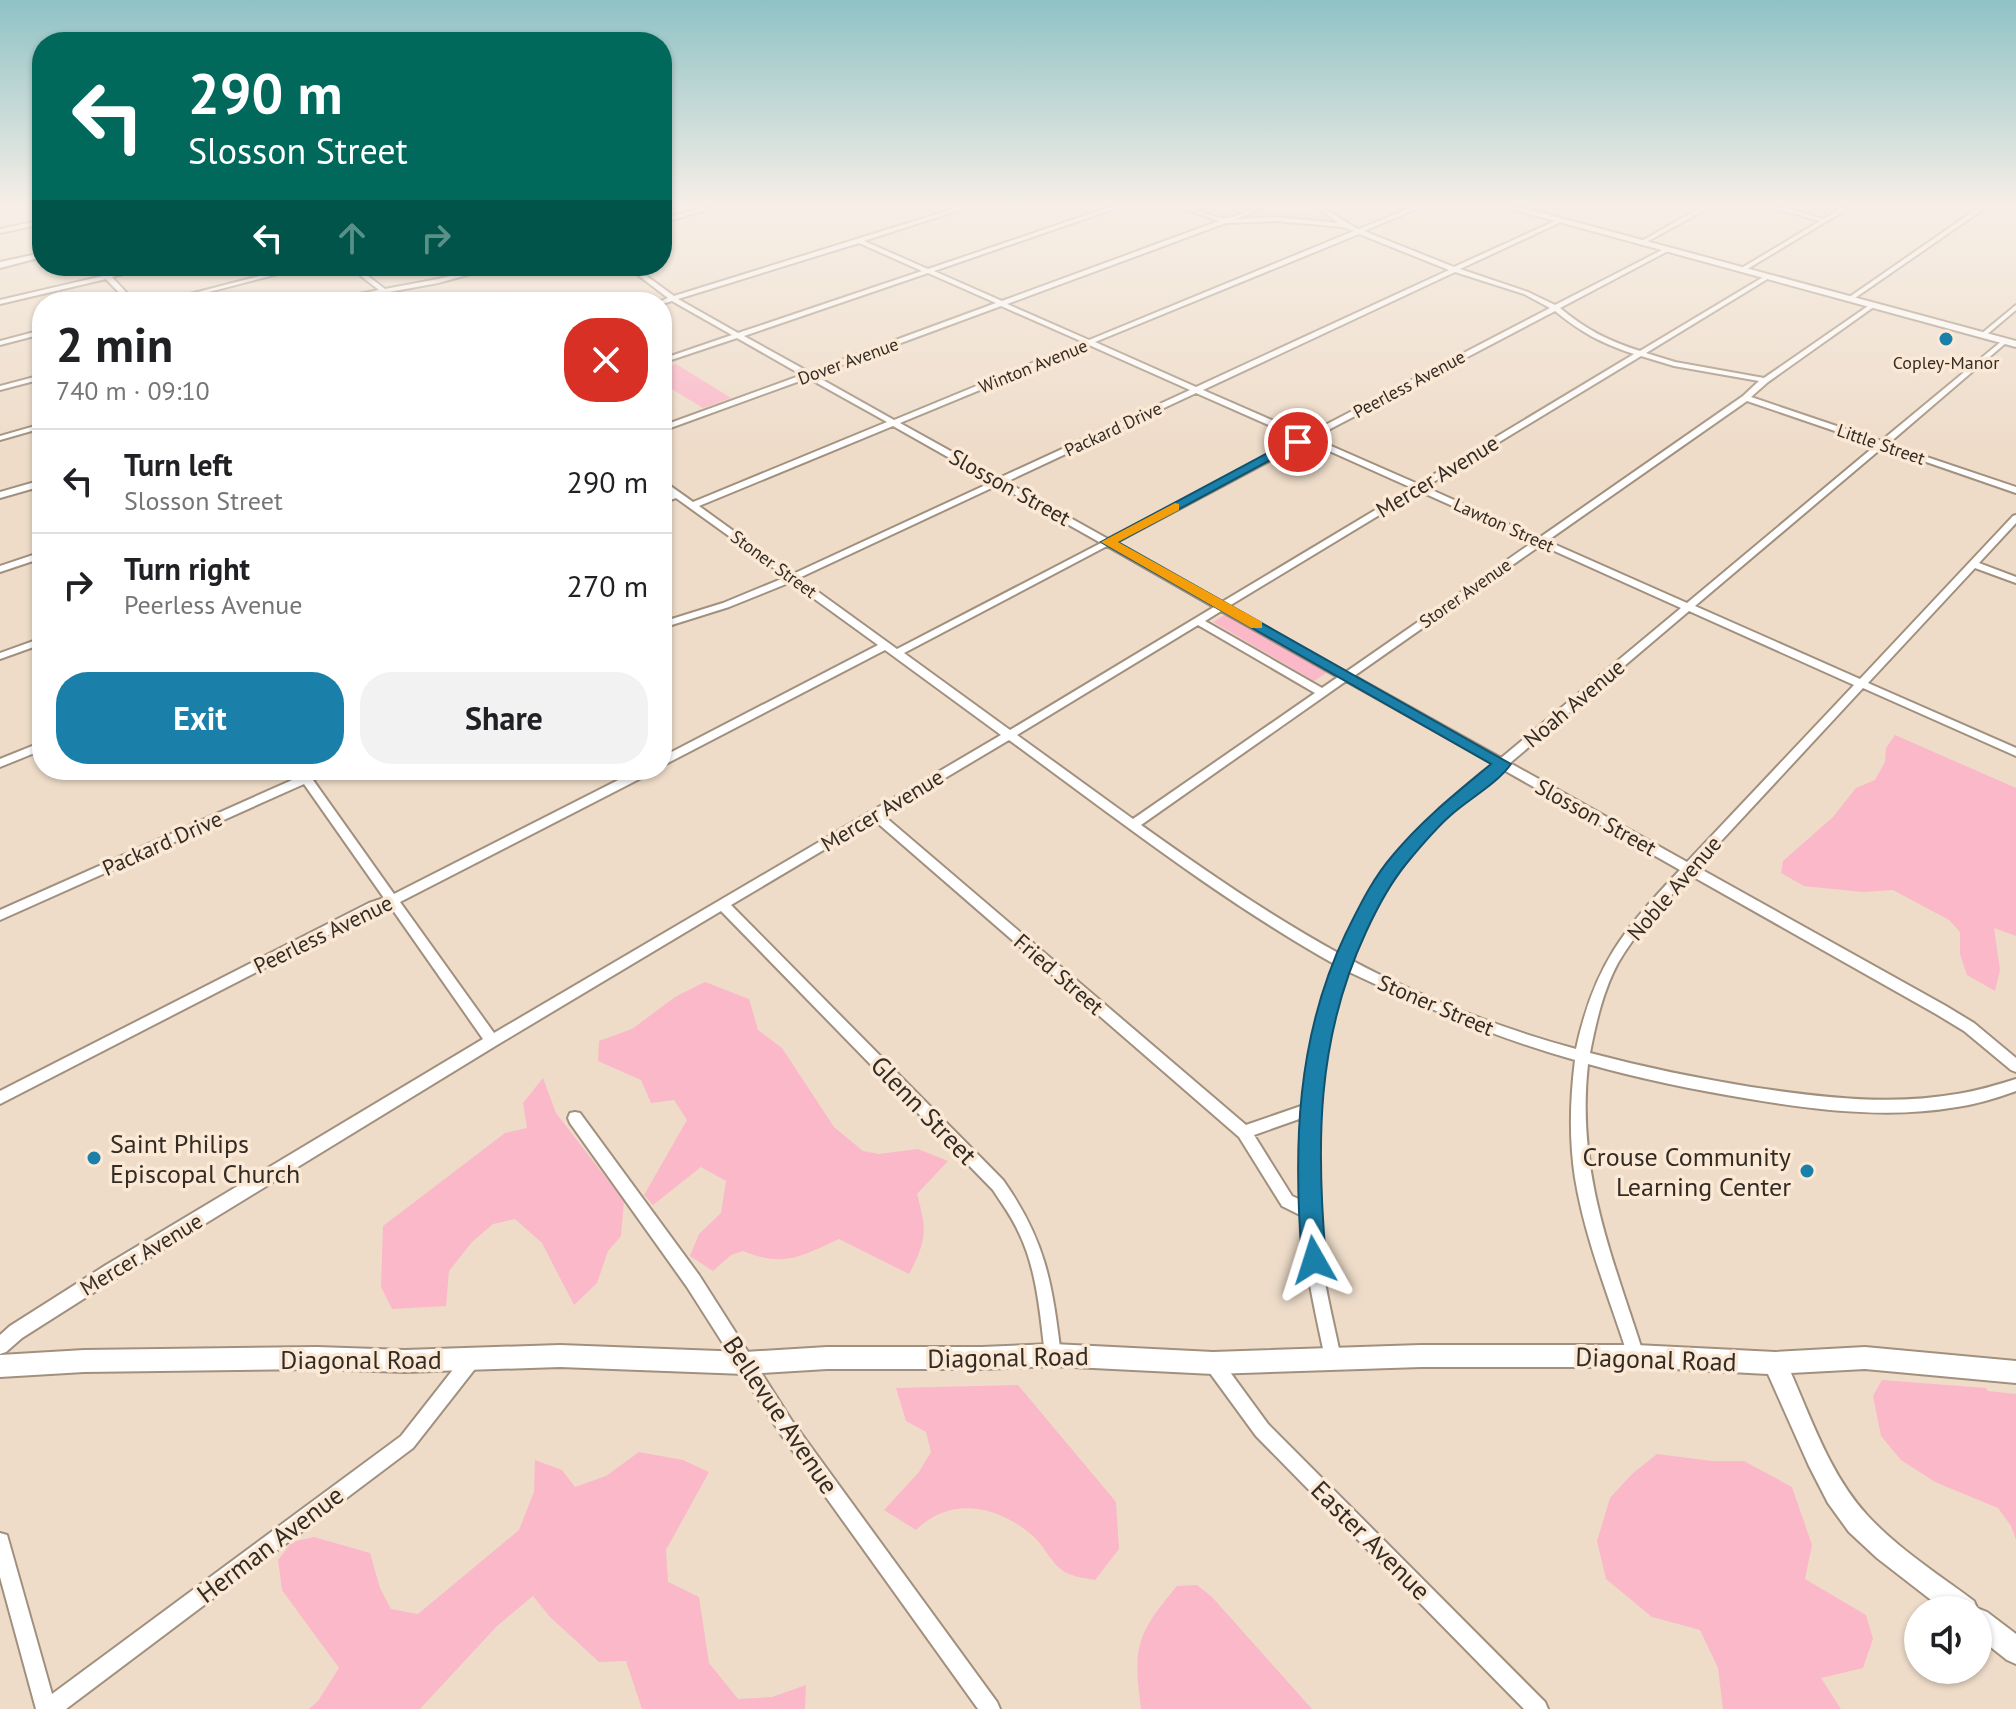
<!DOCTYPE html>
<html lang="en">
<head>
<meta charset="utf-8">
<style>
	body { margin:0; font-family:"PT Sans",sans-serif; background:#f2f2f2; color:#202124; height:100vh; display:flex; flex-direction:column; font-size:30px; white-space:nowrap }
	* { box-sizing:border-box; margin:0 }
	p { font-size:26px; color:#757577 }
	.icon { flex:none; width:44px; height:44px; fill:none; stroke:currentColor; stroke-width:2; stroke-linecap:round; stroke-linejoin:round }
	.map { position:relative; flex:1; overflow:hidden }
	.drawer { position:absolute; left:32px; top:292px; width:640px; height:488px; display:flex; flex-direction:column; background:#fff; border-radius:32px; box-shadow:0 2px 6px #0004 }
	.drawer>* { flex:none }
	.top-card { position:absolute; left:32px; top:32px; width:640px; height:244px; border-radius:32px; box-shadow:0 2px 6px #0004; background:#00695c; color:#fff; overflow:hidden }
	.tools { position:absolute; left:1904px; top:1596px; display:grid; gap:16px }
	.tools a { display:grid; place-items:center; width:88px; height:88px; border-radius:50%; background:#fff; box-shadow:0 2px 6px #0004; font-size:40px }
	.pin { position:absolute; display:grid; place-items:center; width:68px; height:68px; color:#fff; margin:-34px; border:4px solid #fff; border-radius:50%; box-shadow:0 2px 8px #0007 }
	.me { position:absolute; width:88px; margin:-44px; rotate:354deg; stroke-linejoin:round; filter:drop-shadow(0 0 6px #0008) }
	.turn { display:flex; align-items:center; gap:28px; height:168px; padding:0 24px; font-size:36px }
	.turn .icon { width:104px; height:104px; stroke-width:2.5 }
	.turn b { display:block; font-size:56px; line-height:68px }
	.lanes { display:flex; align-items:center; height:76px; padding:0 24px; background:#0003; justify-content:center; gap:40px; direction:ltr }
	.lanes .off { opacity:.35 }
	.round { display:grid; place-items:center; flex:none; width:84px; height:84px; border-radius:32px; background:#f2f2f2 }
	.head { display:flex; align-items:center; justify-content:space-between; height:136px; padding:0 24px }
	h1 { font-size:48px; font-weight:600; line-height:60px }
	.cta { display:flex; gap:16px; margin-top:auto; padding:16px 24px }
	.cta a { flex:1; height:92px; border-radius:32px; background:#1a7fa9; color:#fff; font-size:32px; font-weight:600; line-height:92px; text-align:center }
	.cta a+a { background:#f2f2f2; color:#202124 }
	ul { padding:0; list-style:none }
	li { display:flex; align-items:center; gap:24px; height:104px; padding:0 24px; border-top:2px solid #e0e0e0 }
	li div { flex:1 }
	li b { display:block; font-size:30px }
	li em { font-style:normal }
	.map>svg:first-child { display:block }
</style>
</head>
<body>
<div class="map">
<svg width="2016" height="1709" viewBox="0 0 2016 1709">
	<rect width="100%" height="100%" fill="#eedcc9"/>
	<path fill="#fab8c9" d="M1271,208H1316L1330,218L1323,221L1247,217Z
		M676,364L731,398L703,408L662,383V369Z
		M1226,614L1329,671L1314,681L1213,622Z
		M1895,735L2016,788V936L1994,928L2000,970L1995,991L1967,975L1960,954V932L1949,920L1893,890L1862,892L1804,886L1781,873L1783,861L1833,817L1856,788L1875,780L1885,762L1886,748Z
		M705,982L749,999L758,1030L782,1048L834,1127L863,1151L879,1154L918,1149L948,1161L917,1194C927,1230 927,1240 909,1274L839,1239C802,1256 783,1268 743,1251L731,1255L713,1271L690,1256L699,1234L721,1213L726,1181L701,1167L653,1205L644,1195L687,1120L674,1100L651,1103L641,1080L598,1061L599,1041L632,1029L675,997Z
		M543,1078L556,1113L624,1201L621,1236L608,1251L597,1283L574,1305L542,1243L515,1219L493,1224L472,1242L449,1271L446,1306L392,1309L381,1287L383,1226L505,1133L527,1128L523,1103Z
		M1882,1380L1986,1388L1988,1391L2016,1394V1540L2011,1526L1998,1508L1935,1482L1901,1460L1881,1436L1873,1396Z
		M1018,1385L1116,1502L1119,1549L1095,1580C1086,1578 1073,1577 1065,1572C1052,1565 1044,1545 1032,1535C997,1505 950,1496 916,1530L884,1510L919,1472L931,1452L926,1432L906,1421L896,1388Z
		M639,1452L683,1460L709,1472L666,1550L668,1582L699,1597L709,1663L738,1699L772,1697L806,1685L805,1709H642L626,1661L599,1662L550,1617L533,1596L497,1626L420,1709H309L318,1701L339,1668L282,1590L278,1560L292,1542L314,1537L370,1553L380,1588L391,1609L418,1614L519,1530L534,1492L535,1460L562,1470L575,1487L606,1476Z
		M1657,1454L1712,1461H1744L1792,1487L1812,1545L1805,1579L1866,1615L1873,1639L1863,1668L1821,1678L1841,1709H1723L1718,1668L1700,1630L1652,1617L1606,1579L1597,1541L1610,1498L1632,1474Z
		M1197,1585L1212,1597L1312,1709H1141C1133,1646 1136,1635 1177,1586Z"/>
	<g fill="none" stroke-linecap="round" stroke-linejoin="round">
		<defs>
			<path id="minor" d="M42,208V211L39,209V208Z
				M701,208H712L662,223V219Z
				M956,208H966L864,241L928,269L1107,208H1117L934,271L1002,301L1219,221L1183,208C1198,208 1209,217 1223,218C1236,219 1249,208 1263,208L1236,219L1276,217L1338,223L1318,208C1330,208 1346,224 1359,229L1410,208H1419L1364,231L1454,267L1557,220H1561V222L1460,269L1528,292L1555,305L1664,249H1668V251L1560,308C1587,330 1606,340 1640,351L1765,276H1769V278L1646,353L1675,362L1764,378L1871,304H1875V306L1768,382L1751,397L1881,441L2003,340H2007V342L1888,444L2016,487V493L1883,447L1695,606L1860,679L2013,516L2016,515V523L1979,563L2016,577V583L1975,568L1868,683L2016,748V756L1863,688L1697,867L1946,1006L1974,1023L2016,1058V1072L2011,1070L1964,1031L1936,1014L1690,875C1664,903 1637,930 1618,963C1603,991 1596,1022 1590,1053C1643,1067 1696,1078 1751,1087C1818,1097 1889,1106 1957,1094C1977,1091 1997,1085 2016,1079V1091C1997,1098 1977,1104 1957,1107C1889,1119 1817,1110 1750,1099C1695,1090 1641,1079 1588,1064C1576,1173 1612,1255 1644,1356L1642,1362L1636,1364L1630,1362L1628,1356C1609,1297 1585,1239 1575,1178C1569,1139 1570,1100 1575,1060C1496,1038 1421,1006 1347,971C1316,1062 1308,1160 1321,1256C1325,1290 1334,1324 1341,1358L1339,1364L1333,1366L1327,1364L1325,1358C1315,1311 1304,1265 1302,1216L1282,1206L1239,1137L874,820L731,905L1003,1180C1046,1241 1052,1283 1061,1355L1059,1361L1053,1363L1047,1361L1045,1355C1040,1314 1037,1270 1019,1233C1012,1217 1002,1204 993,1190L721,911L497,1045L118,1277L22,1338L6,1352L0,1354V1335L10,1326L106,1265L483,1039L390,906L377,910L0,1104V1091L369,903L384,898L304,784L0,920V910L299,777L294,770H306L308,773L314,770H330L328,773L313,780L394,894L638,770H653L651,773L400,902L494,1033L1001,735L885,650L662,766V757L878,645L791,582L729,607L662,628V622L723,603L786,577L676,498L662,503V497L671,494L662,487V480L693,502L887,422L808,378L662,431V426L802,375L737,338L662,363V359L732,335L672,301L662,304V302H659L668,298L626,266H633L674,296ZM1276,221L1343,227L1354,231L1089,340L1007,304L1226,223ZM1359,234L1449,270L1196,387L1095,342ZM859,243L922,271L738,333L678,299ZM1455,272L1524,294L1550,308L1306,435L1203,390ZM928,273L996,303L809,372L744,336ZM1001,306L1083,342L894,420L814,375ZM1555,311C1582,333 1601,343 1634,354L1418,484L1313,438ZM1089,345L1190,390L999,478L900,423ZM1641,356L1674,366L1759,381L1743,396L1539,538L1425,487ZM1196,393L1300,439L1108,539L1006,482ZM1747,401L1876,445L1687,603L1547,541ZM893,426L992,482L793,574L699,506ZM1307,441L1412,488L1222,602L1115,543ZM998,485L1101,543L897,649L799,578ZM1419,491L1533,542L1346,672L1229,606ZM1541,545L1681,608L1501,758L1354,676ZM1107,546L1214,607L1010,730L904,653ZM1221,611L1338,677L1322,688L1205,621ZM1689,611L1854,685L1687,862L1510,763ZM1198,625L1315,693L1133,819L1017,735ZM1346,681L1494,764C1460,792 1426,819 1399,853C1375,884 1357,919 1340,954C1269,915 1207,872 1141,825ZM1009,740C1116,818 1220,900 1336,965C1320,1011 1310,1056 1304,1105L1246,1125L883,815ZM1502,769L1680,870C1623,930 1594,966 1576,1049C1499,1028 1422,998 1351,960C1369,908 1410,850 1450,813C1467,798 1485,784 1502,769ZM1302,1118L1301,1200L1292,1196L1254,1135Z
				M1700,208H1708L1643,244L1638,243Z
				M1774,208H1785L1824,219L1841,208H1849L1744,271H1740V269L1820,221Z
				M1978,208H1985L1852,300H1848V298Z
				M42,220V224L0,233V229Z
				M94,266H101L109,274L144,266H155L112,277L135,302H128L106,279L0,304V300L103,276Z
				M298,266H309L170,302H159Z
				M348,266H355L385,289L438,279L490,266H500L438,283L389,292L402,302H395L383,293L332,302H318L379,290Z
				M2016,305V310L1985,336H1981V334Z
				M42,330V334L0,345V341Z
				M42,375V379L0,390V386Z
				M42,424V428L0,440V436Z
				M42,480V486L0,498V492Z
				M42,552V558L0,572V566Z
				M42,638V644L0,659V653Z
				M42,742V750L0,767V759Z
				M575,1112L580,1113L699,1275L792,1421L997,1702L1000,1709H978L780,1433L687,1287L570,1123L568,1118L570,1113Z
				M472,1351L478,1353L480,1359L478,1365L413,1448L66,1709H36L0,1577V1533L7,1535L9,1542L52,1694L401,1436L466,1353Z
				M1213,1355L1219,1357L1268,1424L1545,1702L1548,1709H1524L1256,1436L1207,1369L1205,1363L1207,1357Z"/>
			<path id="tertiary" d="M42,253V257L0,268V262Z
				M1053,1344L1213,1352L1421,1345H1636L1775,1352L1865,1347L2016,1361V1383L1865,1369L1791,1373C1812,1421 1831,1476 1867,1515C1898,1549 1938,1574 1974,1601L1977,1608L1987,1612L2016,1634V1664L2007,1660L1978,1637V1610H1944L1877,1558L1849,1532L1828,1503L1809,1466L1768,1374L1636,1367H1421L1213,1374L1053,1366L982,1369H827L745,1374L560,1367L405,1372L317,1369L84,1372L0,1377V1355L84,1350L317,1347L405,1350L560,1345L745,1352L827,1347H982Z"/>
			<path id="secondary" d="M1508,208H1524L2016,341V347Z"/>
		</defs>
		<use href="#minor" stroke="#a1907e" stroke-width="4"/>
		<use href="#tertiary" stroke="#a1907e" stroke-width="4"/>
		<use href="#secondary" stroke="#a1907e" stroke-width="4"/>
		<use href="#minor" fill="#fff" fill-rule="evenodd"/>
		<use href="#tertiary" fill="#fff" fill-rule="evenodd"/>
		<use href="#secondary" fill="#fff" fill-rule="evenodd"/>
	</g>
	<linearGradient id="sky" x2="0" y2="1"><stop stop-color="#8fc2c5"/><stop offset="0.46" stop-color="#f7efe7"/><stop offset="1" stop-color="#f7efe7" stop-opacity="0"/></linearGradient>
	<rect width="2016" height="448" fill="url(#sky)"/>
	<path fill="#1a7fa9" stroke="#11536e" stroke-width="2" d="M1294,439L1304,442L1118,542L1511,764C1497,784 1470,798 1451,815C1435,829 1420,847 1406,864C1389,885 1377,908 1366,932C1316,1039 1316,1145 1326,1260L1323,1268L1314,1272L1305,1268L1302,1260C1293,1147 1296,1037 1346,933C1360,905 1373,878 1393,855C1422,820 1456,793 1491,764L1101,542Z"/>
	<path fill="#f59e0b" d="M1175,503L1179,504V510L1118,542L1262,622V628H1251L1101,542Z"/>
	<g fill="#1a7fa9" stroke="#fbe9d6" stroke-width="3">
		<circle cx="1946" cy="339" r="8"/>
		<circle cx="94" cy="1158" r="8"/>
		<circle cx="1807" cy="1171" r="8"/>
	</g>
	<g text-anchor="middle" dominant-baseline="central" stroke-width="7" stroke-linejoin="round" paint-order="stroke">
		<g font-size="18" fill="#332c25" stroke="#fbe9d6">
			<text transform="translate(848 361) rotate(-20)">Dover Avenue</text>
			<text transform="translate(1033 366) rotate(-22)">Winton Avenue</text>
			<text transform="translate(1409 384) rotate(-28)">Peerless Avenue</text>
			<text transform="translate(1113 429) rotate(-25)">Packard Drive</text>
			<text transform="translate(1881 444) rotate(19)">Little Street</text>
			<text transform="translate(1504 525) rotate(24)">Lawton Street</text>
			<text transform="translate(774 564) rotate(36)">Stoner Street</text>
			<text transform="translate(1465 593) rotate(-35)">Storer Avenue</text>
		</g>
		<g font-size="18" fill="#332c25" stroke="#fbe9d6">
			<text x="1946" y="362">Copley-Manor</text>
		</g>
		<g font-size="22" fill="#332c25" stroke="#fbe9d6">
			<text transform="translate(1437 476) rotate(-31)">Mercer Avenue</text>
			<text transform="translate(1010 487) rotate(29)">Slosson Street</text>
			<text transform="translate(1574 703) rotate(-40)">Noah Avenue</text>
			<text transform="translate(882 810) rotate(-31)">Mercer Avenue</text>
			<text transform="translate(1596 817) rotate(29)">Slosson Street</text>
			<text transform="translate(162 843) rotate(-24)">Packard Drive</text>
			<text transform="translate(1674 888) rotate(-49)">Noble Avenue</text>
			<text transform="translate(323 934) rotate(-26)">Peerless Avenue</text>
			<text transform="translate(1059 974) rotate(41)">Fried Street</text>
			<text transform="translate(1436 1005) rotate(23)">Stoner Street</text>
			<text transform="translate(141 1254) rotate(-31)">Mercer Avenue</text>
		</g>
		<g font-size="26" fill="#332c25" stroke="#fbe9d6">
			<text transform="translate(924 1110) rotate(46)">Glenn Street</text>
			<text transform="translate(1008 1357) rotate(-1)">Diagonal Road</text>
			<text x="361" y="1359">Diagonal Road</text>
			<text transform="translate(1656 1359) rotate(2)">Diagonal Road</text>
			<text transform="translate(781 1415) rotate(56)">Bellevue Avenue</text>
			<text transform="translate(1371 1540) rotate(45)">Easter Avenue</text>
			<text transform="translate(270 1544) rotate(-37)">Herman Avenue</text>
		</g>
		<g font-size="26" fill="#332c25" stroke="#fbe9d6" text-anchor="start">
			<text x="110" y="1143">Saint Philips<tspan x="110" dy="30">Episcopal Church</tspan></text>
			<text x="1791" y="1156" text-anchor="end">Crouse Community<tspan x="1791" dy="30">Learning Center</tspan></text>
		</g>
	</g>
</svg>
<div class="tools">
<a><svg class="icon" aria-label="sound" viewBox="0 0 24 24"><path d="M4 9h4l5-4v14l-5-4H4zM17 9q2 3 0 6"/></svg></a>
</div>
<div class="pin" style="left:1298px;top:442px;background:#d93025"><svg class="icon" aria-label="arrive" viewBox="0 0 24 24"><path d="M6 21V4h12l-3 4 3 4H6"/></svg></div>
<svg class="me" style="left:1314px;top:1260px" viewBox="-20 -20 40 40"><path d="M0-17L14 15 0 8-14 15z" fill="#1a7fa9" stroke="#fff" stroke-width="4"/></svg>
<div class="top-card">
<div class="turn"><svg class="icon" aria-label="left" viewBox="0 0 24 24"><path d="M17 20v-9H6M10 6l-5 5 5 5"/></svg><div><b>290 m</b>Slosson Street</div></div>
<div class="lanes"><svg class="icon" aria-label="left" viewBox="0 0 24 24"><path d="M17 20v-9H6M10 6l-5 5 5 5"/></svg><svg class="icon off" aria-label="ahead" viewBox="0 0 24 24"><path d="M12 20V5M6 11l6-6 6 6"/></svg><svg class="icon off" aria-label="right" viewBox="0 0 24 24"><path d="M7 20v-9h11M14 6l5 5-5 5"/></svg></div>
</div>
<section class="drawer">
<div class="head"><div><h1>2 min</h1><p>740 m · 09:10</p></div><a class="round" style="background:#d93025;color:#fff"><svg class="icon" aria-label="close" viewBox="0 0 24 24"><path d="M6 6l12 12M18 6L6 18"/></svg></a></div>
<ul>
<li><svg class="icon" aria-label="left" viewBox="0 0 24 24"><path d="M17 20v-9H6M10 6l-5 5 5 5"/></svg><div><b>Turn left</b><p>Slosson Street</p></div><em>290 m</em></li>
<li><svg class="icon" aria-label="right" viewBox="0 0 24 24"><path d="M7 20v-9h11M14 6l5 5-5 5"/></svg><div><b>Turn right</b><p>Peerless Avenue</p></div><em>270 m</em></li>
</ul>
<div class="cta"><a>Exit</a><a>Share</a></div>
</section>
</div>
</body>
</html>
